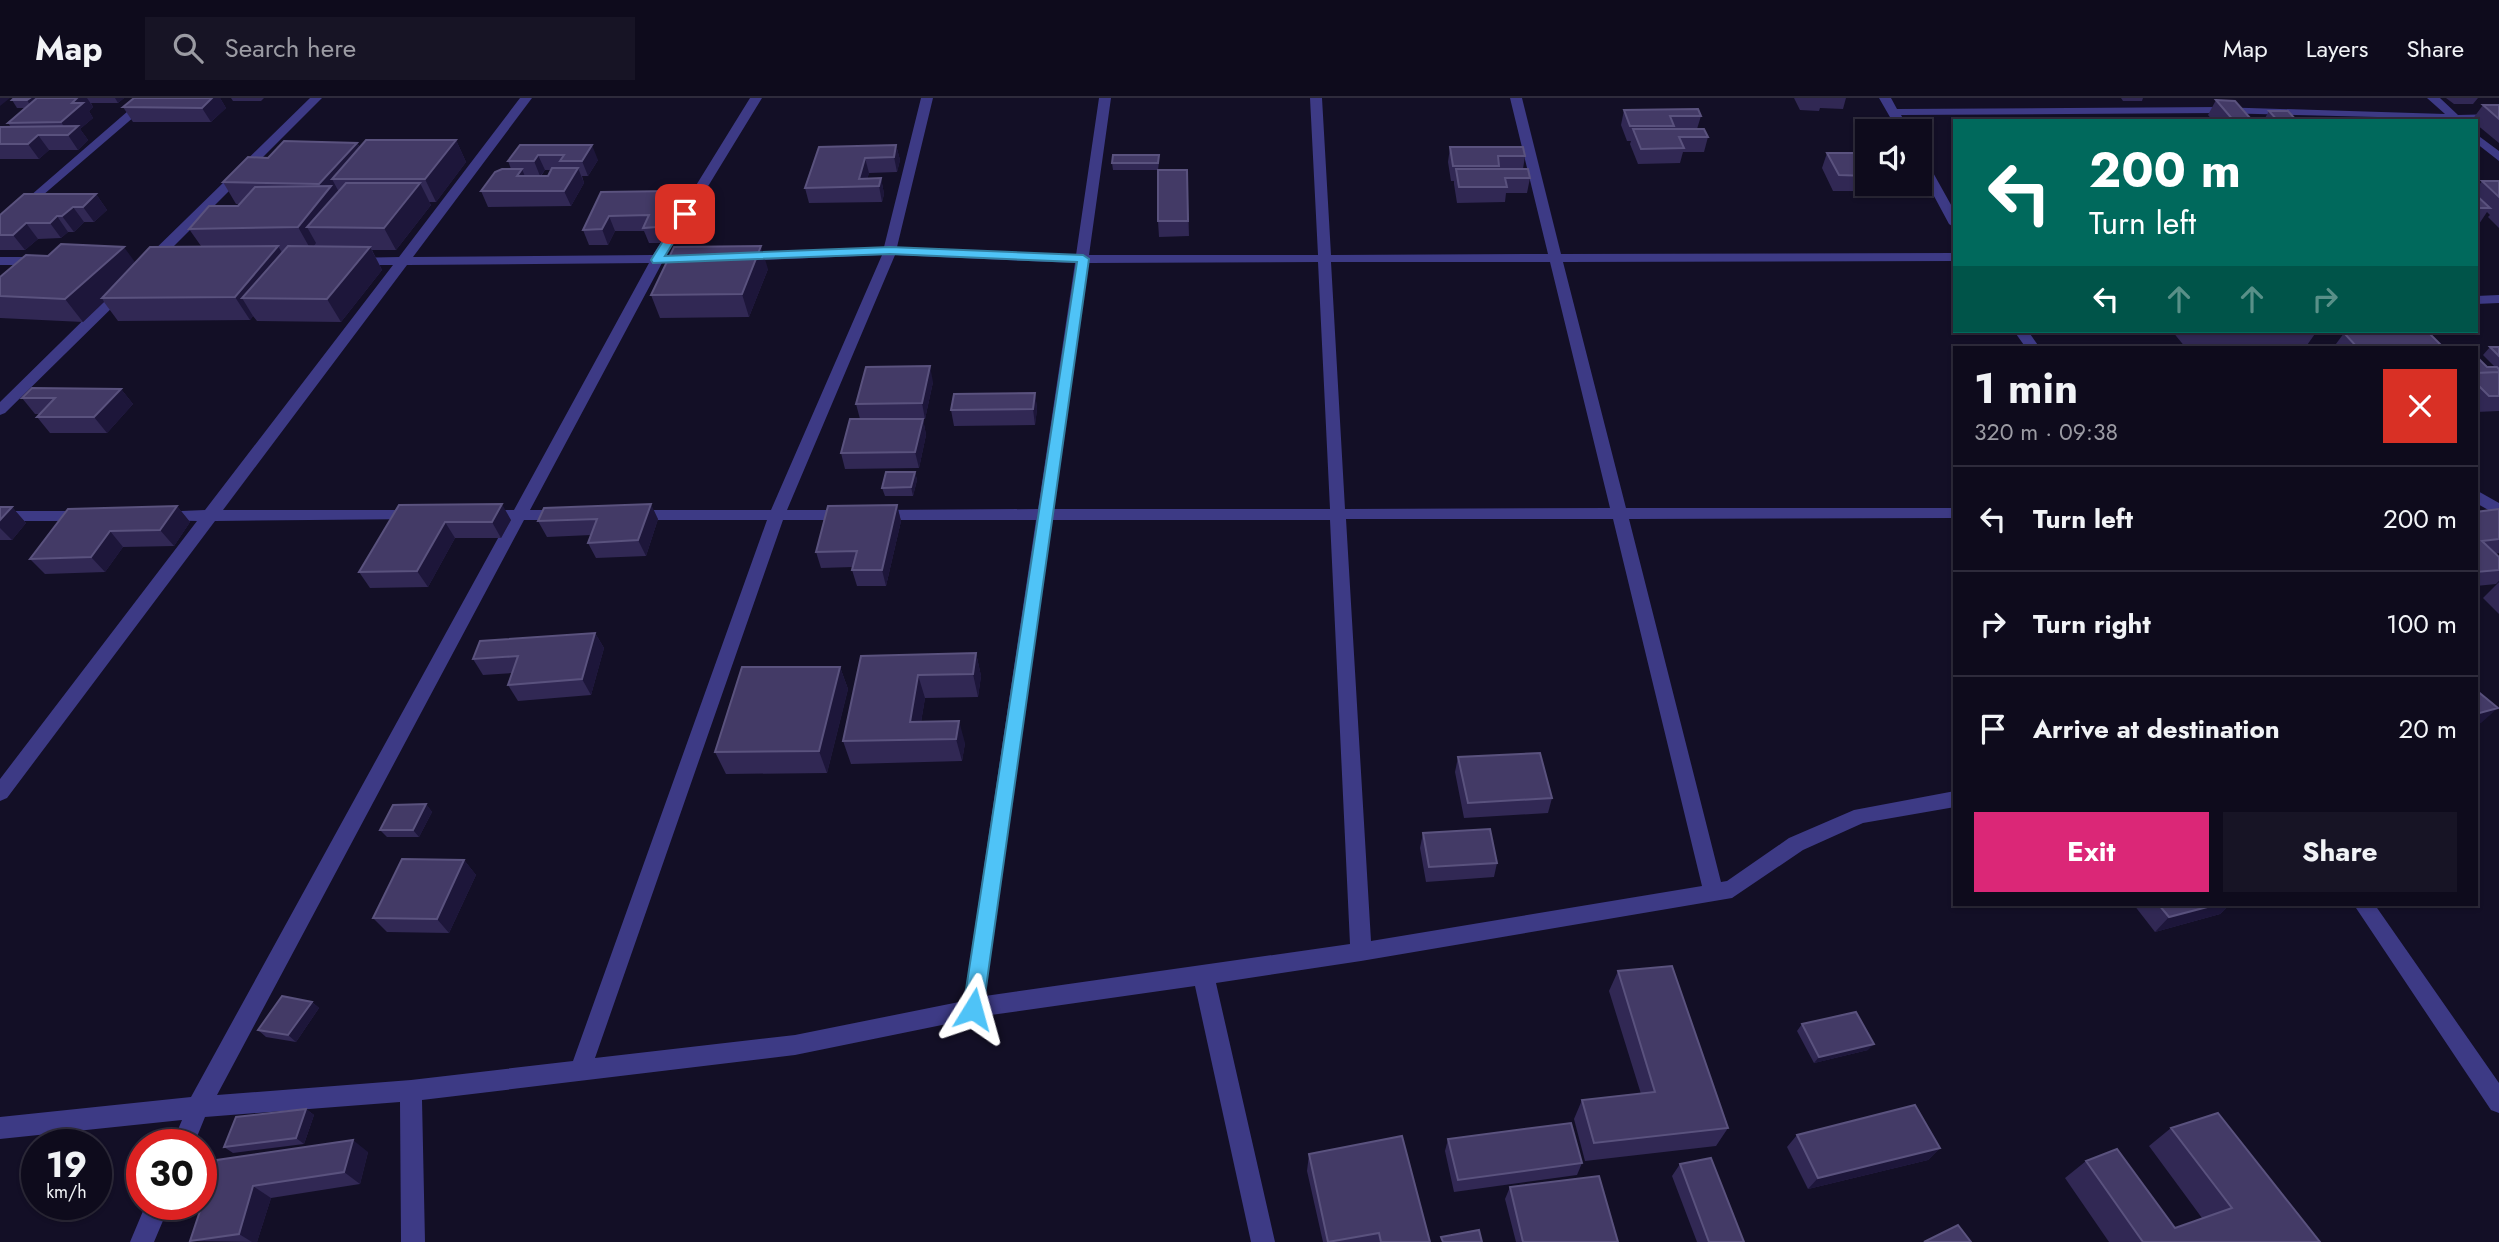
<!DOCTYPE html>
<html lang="en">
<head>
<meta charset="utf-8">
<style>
	body { margin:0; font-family:Jost,sans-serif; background:#171425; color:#f1f3f6; height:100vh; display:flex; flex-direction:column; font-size:26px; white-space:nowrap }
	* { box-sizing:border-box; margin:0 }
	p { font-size:23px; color:#9b9ba3 }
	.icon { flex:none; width:38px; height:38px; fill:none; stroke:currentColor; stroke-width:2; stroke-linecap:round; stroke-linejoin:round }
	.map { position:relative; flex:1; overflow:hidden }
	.sheet { position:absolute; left:1953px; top:248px; width:525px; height:560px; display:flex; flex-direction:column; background:#0e0b1c; border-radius:0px; box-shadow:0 2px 5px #0004,0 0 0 2px #2e2b3b }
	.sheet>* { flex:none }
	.top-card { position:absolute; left:1953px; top:21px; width:525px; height:214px; border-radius:0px; box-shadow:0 2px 5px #0004,0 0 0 2px #2e2b3b; background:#00695c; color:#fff; overflow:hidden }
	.controls { position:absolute; left:1855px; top:21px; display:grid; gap:14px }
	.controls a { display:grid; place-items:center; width:77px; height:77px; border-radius:0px; background:#0e0b1c; box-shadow:0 2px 5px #0004,0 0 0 2px #2e2b3b; font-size:35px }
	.speed { position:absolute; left:21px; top:1031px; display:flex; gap:14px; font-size:35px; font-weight:700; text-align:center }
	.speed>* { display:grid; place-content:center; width:91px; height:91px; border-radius:50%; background:#0e0b1c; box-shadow:0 2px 5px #0004,0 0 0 2px #2e2b3b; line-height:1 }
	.speed small { font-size:18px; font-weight:400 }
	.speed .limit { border:10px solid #d22; background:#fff; color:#111 }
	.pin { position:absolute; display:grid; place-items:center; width:60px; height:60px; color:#fff; margin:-30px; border-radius:14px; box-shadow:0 4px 10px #0006 }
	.me { position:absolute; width:77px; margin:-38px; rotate:8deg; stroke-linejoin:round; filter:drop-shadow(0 0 5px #0008) }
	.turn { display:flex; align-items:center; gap:24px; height:147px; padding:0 21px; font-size:32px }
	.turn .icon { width:91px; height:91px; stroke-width:2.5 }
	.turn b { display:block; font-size:49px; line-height:60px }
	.lanes { display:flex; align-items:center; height:66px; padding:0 21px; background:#0003; justify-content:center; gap:35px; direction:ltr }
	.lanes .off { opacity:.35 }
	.round { display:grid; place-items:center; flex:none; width:74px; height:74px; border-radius:0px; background:#171425 }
	.headline { display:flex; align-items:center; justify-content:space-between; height:119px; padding:0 21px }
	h1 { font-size:42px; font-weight:700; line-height:52px }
	.cta { display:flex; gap:14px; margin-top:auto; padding:14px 21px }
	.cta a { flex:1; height:80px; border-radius:0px; background:#db2777; color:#fff; font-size:28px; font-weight:700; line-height:80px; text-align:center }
	.cta a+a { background:#171425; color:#f1f3f6 }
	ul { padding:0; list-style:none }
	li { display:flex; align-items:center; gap:21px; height:105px; padding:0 21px; border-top:2px solid #2e2b3b }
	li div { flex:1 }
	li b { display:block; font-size:26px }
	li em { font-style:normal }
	header { display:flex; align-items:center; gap:42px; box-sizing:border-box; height:98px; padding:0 35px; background:#0e0b1c; border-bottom:2px solid #2e2b3b }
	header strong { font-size:33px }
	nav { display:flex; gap:38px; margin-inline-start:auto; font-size:24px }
	.search { width:490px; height:63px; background:#171425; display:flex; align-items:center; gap:18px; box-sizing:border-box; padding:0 24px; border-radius:0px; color:#9b9ba3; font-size:26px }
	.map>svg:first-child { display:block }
</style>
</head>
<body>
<header>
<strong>Map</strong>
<div class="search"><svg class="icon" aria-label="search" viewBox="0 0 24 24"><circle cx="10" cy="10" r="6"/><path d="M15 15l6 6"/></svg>Search here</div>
<nav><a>Map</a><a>Layers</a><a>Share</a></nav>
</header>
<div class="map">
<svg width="2499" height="1144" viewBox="0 0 2499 1144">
	<rect width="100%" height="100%" fill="#130f26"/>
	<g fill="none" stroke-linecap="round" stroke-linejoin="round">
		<path fill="#3d3a85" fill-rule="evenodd" d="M143,0H156L0,134V124Z
			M310,0H322L154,168H144V162Z
			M520,0H532L413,159L653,157L750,0H762L666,157H692L698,161L692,165H662L530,412H565L573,417L565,422H524L217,997L411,982L573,963L767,422H632L624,417L632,412H771L882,157L741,163L735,159L741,155L884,149L921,0H933L897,149L1076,157L1099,0H1111L1089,157H1318L1310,0H1322L1331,157L1548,156L1510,0H1522L1561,156L1955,155V163L1563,164L1626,410H1955V420L1629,421L1721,784L1727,783L1789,740L1854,712L1955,693V709L1863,725L1803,752L1732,800L1361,863L1216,885L1275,1144H1251L1195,888L991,917L795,957L422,1002L425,1144H401L400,1004L205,1019L194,1046H172L182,1022L0,1041V1019L191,999L508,422H485L477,417L485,412H514L649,165L407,167L223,412H415L423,417L421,421L215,423L7,700L0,703V681L197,423L157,422L155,418L157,414L205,412L393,167H356L351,166V160L399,159ZM895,157L1075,165L1038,411L877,412L869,417L877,422H1036L964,903L795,937L595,960L783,422H849L857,417L849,412H787ZM1318,164L1330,411H1053L1088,165ZM1331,164H1550L1610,410L1345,411ZM1346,421H1613L1702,788L1371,843ZM1052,422H1330L1350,846L985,898Z
			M1879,0H1891L1897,11L2217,9L2445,16L2427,0H2440L2458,17L2499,16V22L2217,15L1901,17L1910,33H1898Z
			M2476,36L2499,53V63L2476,45Z
			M1920,58L1926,62L1955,114V130L1949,126L1920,72Z
			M0,159H41L47,163L41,167H0Z
			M122,188L127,189V195L5,315L0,317V304L117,189Z
			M2499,197V205L2476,206V198Z
			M2014,233H2028L2040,250H2026Z
			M2476,392L2499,405V418L2476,405Z
			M0,413H86L94,418L86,423H0Z
			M2354,807H2375L2499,985V1015L2491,1012Z
			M146,1106H170L154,1144H130Z"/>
	</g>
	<path fill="#312854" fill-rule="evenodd" d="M14,0H124L118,5H91L93,9L89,13L93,20L80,31L88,42L78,52H49L39,61H0V29H11L8,25L26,10H17L12,2Z
		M134,0H220L226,10L211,24H133L123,9Z
		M231,0H264L261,3H233Z
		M1794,0H1846L1843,11L1820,10L1819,13L1800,12Z
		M2121,0H2143L2142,3H2123Z
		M2446,0H2478L2473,6H2454Z
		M2216,2L2250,20H2265L2269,13L2297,23H2213L2208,17Z
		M2483,7H2499V45L2476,26V23L2472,22Z
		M1624,12L1701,18L1697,31L1708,39L1704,54H1683L1680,65L1638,66L1630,46L1631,43H1627L1621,27Z
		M456,42L466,64L436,104H429L431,107L396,152H372L382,172L341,224L257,223L253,218L250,222L118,223L104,204L83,224L0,220V179L135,164L201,148L189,131L239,106H236L223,84L268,60L357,45L360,49Z
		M520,47L598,62L588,78H582L584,85L571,108L488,109L481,93L511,71L508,63ZM545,72H551L548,78H541Z
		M896,47L900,62L897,74L869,75L867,81L881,80L884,96L882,104L809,105L805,90L819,49Z
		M1450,49L1525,58L1523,71L1530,80L1527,95H1506L1505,104L1457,105L1454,86V83H1451L1448,64Z
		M1827,55H1867V86H1880L1877,93H1833L1822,70Z
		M1159,64L1158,72H1113L1112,65Z
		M1187,72L1189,138L1159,139L1158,123Z
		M2482,83H2499V130L2488,119L2490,117L2487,114L2479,126H2476V91Z
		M672,93L677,108L661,145H649L644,133H615L608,147H589L583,132L601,94Z
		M96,96L107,112L94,124H84L74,134H68L61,140L38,141L25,152H0V117Z
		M768,171L749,219L660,220L651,197Z
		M2172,233H2317L2305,250H2186Z
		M2355,233H2427L2442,248L2441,250H2333L2344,235H2357Z
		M2490,249H2499V313L2476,314V260L2487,269H2495L2483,257Z
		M933,284L925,321H923L926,337L919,370L845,371L841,355L860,321L856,306Z
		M121,291L133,306L107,335H50L37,319L40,316H35L22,300Z
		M1035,295L1037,311L1035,327L954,328L951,312Z
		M915,374L917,382L913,398H885L882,390Z
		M399,407L511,422L501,440H455L428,489L370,490L359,474Z
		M897,407L901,423L886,488H857L852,472L853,469L821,470L816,454Z
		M177,408L190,424L174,448L123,449L105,474L45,476L30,461Z
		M0,409H12L26,425L12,442H0Z
		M544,410L658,421L646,458L596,460L588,445L591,437L547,439L538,423Z
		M2499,411V455L2496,456L2499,459V483L2496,486L2476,488V414Z
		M2499,484V516L2483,500Z
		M595,535L604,550L591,597L518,603L508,587L512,575L483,577L473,561Z
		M976,555L981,578L978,599L925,600L921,624L965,645L962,663L851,666L843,643L861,558Z
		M840,569L848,591L827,675L726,676L715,654Z
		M1458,659L1552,700L1548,715L1464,720L1455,674Z
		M426,706L432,714L419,739H387L380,732Z
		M1423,735L1497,765L1494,779L1426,784L1420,750Z
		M464,762L476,777L449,835L387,834L373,820Z
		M2134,807H2229L2220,816L2155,834Z
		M1618,873L1728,1030L1716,1048L1585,1063L1574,1021L1582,1002L1641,996L1609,893Z
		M312,904L319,910L296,944L266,939L258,932Z
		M1802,926L1868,952L1814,965L1797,933Z
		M306,1011L314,1017L304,1046L233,1055L224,1049Z
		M2171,1030L2320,1144H2109L2065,1080L2086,1063L2175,1130L2202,1120L2149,1048Z
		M1797,1037L1940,1050L1928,1062L1808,1091L1787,1049Z
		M1448,1041L1582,1065L1577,1077L1454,1094L1445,1053Z
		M368,1054L360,1086L271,1100L257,1144L190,1143L217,1062Z
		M1309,1056L1430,1144H1323L1307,1073Z
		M1680,1066L1744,1144H1697L1672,1078Z
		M1510,1089L1618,1144H1516L1505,1101Z"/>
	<path fill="#1d163a" d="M0,0H10L0,8Z
		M30,0H39L32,10L27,2Z
		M77,0H87L93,9L89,13L93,20L80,31L88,42L78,52L68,37L69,36L61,24L72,5Z
		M115,0H124L118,5Z
		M212,0H220L226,10L211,24L202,10Z
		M38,37L49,52L39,61L28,46Z
		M456,42L466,64L436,104L425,81Z
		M357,45L369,66L332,81L341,98L307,129L316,145L311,152L298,129L325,96L319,86Z
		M592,47L598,62L588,78L582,63Z
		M896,47L900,62L897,74L894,59Z
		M538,57L545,72L540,78L534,63Z
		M865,60L869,75L865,89L859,81Z
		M578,70L584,85L571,108L564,93Z
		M522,71L528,86L517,78Z
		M881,80L884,96L882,104L879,88Z
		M420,85L431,107L396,152L384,130Z
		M672,93L677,108L661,145L656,129Z
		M96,96L107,112L94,124L83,109Z
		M73,109L84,124L74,134L62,118Z
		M57,118L68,134L61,140L50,125Z
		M609,118L615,133L608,147L602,131Z
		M26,125L38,141L25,152L13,137Z
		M278,148L292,171L242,200L253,218L250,222L235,199Z
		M761,148L768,171L749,219L742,196Z
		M124,149L140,171L102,200L104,204L83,224L65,201Z
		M370,149L382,172L341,224L327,201Z
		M930,268L933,284L925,321L922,305Z
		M121,291L133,306L107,335L94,319Z
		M1035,295L1037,311L1035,327L1033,311Z
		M923,321L926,337L919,370L915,354Z
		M915,374L917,382L913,398L911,389Z
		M502,406L511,422L501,440L492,424Z
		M651,406L658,421L646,458L638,442Z
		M897,407L901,423L886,488L882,472Z
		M177,408L190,424L174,448L160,432Z
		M12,409L26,425L12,442L0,430V422Z
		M445,424L455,440L428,489L417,473Z
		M110,433L123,449L105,474L91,459Z
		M595,535L604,550L591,597L582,581Z
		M976,555L981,578L978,599L973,576Z
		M840,569L848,591L827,675L819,653Z
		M918,577L925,600L918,642L910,624Z
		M2498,610L2481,625L2476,626V616Z
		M959,623L965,645L962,663L956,641Z
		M426,706L432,714L419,739L413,732Z
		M464,762L476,777L449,835L437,821Z
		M2215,807H2229L2220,816L2155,834L2169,819Z
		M312,904L319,910L296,944L288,937Z
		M1874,946L1868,952L1814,965L1819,959Z
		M306,1011L314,1017L304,1046L296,1040Z
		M353,1042L368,1054L360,1086L344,1074Z
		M1940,1050L1928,1062L1808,1091L1818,1080Z
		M253,1088L271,1100L257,1144H252L239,1136Z"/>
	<path fill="#433a66" stroke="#5a527e" stroke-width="2" d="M14,0H30L27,2H12Z
		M37,0H77L72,5H83L61,24L8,25Z
		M134,0H212L202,10L123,9Z
		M2216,2L2235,3L2250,20L2269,21L2271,23H2234Z
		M2483,7H2499V21Z
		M1698,11L1701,18H1670L1674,28H1630L1624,12Z
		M2269,13H2288L2297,23H2278Z
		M78,28L68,37H38L28,46H0V29H1Z
		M1633,31H1704L1708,39H1679L1684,50L1641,51Z
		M366,42H456L425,81H332Z
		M284,43L357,45L319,86L223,84L248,59L268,60Z
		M520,47H592L582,63H560L564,57H538L534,63H508Z
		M896,47L894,59L865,60L859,81L881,80L879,88L805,90L819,49Z
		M1450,49H1523L1525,58H1498L1499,68H1453Z
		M1827,55H1867V78L1839,77Z
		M1113,57H1159L1158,65H1112Z
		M552,70H578L564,93H481L495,74L502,71H522L517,78H548Z
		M1456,71H1528L1530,80H1505L1507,89H1459Z
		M1158,72H1187L1188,123H1158Z
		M2482,83H2499V99Z
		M346,85H420L384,130L307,129Z
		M331,88L298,129L189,131L209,108H238L255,89Z
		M672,93L656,129L643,130L649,117L609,118L602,131L583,132L601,94Z
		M24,96H96L83,109H73L62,118H57L50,125H26L13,137H0V117Z
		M2476,97L2490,110H2476Z
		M61,146L124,149L65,201L0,198V179L26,157L48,158Z
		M278,148L235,199L102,200L150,149Z
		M288,148L370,149L327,201L242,200Z
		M761,148L742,196L651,197L674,149Z
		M2205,233H2304L2206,234Z
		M2382,233H2427L2442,248L2357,249L2344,235H2384Z
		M2490,249H2499V258Z
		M2476,260H2478L2487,269H2497L2499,271V274L2476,275Z
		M930,268L922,305L856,306L866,269Z
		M2499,274V298H2489L2476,285V275Z
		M32,290L121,291L94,319H37L55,300H22Z
		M1035,295L1033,311L951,312L954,296Z
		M850,321H923L915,354L841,355Z
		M886,374H915L911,389L882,390Z
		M502,406L492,424H445L417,473L359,474L399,407Z
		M651,406L638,442L588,445L597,421L538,423L544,410Z
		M897,407L882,472H852L857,453L816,454L828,408Z
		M177,408L160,432L110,433L91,459L30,461L68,411Z
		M0,409H12L0,422Z
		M2499,411V441L2482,443L2499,459V472L2476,474V414Z
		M595,535L582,581L508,587L518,558L473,561L480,543Z
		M976,555L973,576L918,577L910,624L959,623L956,641L843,643L861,558Z
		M742,569H840L819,653L715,654Z
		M2476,592L2498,610L2476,616Z
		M1540,655L1552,700L1468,705L1458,659Z
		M426,706L413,732H380L393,707Z
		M1490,731L1497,765L1429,769L1423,735Z
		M402,761L464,762L437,821L373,820Z
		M2159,807H2215L2169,819Z
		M1672,868L1728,1030L1594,1045L1582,1002L1655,994L1618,873Z
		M282,898L312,904L288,937L258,932Z
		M1856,914L1874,946L1819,959L1802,926Z
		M1915,1007L1940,1050L1818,1080L1797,1037Z
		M306,1011L296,1040L224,1049L236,1019Z
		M2218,1015L2320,1144H2143L2086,1063L2117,1051L2175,1130L2232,1110L2171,1030Z
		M1571,1025L1582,1065L1458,1082L1448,1041Z
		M1402,1038L1430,1144H1381L1379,1135L1328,1144L1309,1056Z
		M353,1042L344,1074L253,1088L239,1136L190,1143L217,1062Z
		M1711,1060L1744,1144H1709L1680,1066Z
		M1599,1078L1618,1144H1523L1510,1089Z
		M1958,1127L1971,1144H1924Z
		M1479,1132L1482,1144H1443L1441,1139Z"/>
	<path fill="#4fc3f7" stroke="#337fa1" stroke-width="2" d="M685,112L691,116L665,158L890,149L1083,157L1089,161L983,911L980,917L973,920L966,917L963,911L1077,164L890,156L653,165L651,162L680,116Z"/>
</svg>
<div class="controls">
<a><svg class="icon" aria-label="sound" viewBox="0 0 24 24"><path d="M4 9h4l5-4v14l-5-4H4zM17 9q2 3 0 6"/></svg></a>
</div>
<div class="speed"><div>19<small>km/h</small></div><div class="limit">30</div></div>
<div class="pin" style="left:685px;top:116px;background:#d93025"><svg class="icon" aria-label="arrive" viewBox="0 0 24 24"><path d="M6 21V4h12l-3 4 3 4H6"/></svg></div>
<svg class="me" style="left:973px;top:911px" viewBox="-20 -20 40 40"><path d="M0-17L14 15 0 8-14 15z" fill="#4fc3f7" stroke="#fff" stroke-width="4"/></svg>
<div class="top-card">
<div class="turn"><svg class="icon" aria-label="left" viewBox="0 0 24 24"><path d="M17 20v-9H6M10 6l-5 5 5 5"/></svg><div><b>200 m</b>Turn left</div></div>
<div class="lanes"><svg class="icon" aria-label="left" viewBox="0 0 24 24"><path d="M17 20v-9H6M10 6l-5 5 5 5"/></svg><svg class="icon off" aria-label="ahead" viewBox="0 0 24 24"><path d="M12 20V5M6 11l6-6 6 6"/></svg><svg class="icon off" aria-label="ahead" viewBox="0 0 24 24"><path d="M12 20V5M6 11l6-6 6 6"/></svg><svg class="icon off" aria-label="right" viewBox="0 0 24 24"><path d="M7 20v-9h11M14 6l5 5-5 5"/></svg></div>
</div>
<section class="sheet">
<div class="headline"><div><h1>1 min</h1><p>320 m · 09:38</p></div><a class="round" style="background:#d93025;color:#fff"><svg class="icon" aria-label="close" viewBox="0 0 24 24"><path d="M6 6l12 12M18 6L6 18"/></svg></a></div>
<ul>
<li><svg class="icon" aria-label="left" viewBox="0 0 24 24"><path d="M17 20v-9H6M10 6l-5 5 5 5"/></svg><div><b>Turn left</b></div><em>200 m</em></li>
<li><svg class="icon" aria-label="right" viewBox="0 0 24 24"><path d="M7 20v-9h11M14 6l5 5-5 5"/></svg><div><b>Turn right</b></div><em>100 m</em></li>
<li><svg class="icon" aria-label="arrive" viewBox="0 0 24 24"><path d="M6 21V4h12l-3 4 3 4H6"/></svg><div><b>Arrive at destination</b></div><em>20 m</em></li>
</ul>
<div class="cta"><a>Exit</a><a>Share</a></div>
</section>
</div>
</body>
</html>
